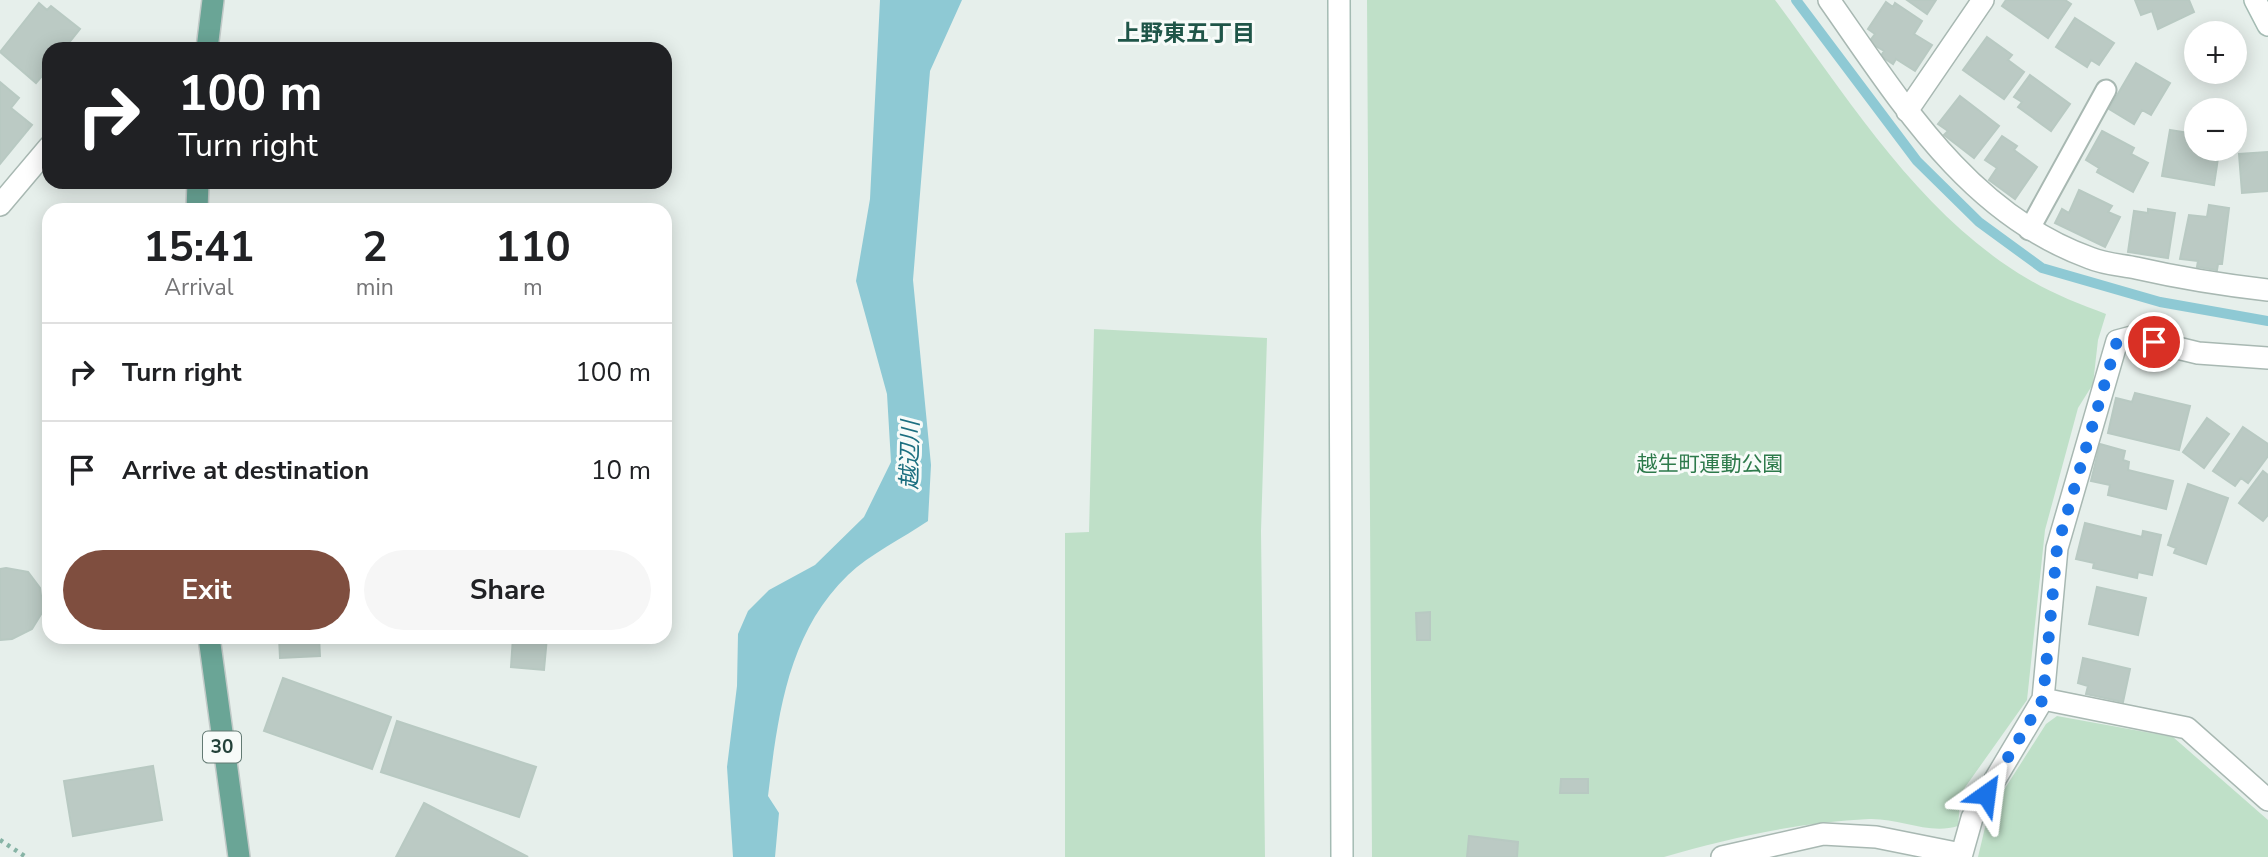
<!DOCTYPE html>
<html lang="en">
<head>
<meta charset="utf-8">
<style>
	body { margin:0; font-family:"Nunito Sans","Noto Sans JP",sans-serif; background:#f6f6f6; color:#202124; height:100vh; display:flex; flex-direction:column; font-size:26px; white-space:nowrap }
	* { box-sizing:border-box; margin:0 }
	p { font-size:23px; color:#757577 }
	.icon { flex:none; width:38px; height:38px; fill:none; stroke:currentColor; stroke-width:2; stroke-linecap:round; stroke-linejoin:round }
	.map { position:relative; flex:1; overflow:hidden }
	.sheet { position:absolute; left:42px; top:203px; width:630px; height:441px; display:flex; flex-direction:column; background:#fff; border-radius:21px; box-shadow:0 4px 18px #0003 }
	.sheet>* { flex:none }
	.hud { position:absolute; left:42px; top:42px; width:630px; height:147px; border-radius:21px; box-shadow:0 4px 18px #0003; background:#202124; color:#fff; overflow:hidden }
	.fabs { position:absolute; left:2184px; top:21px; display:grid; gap:14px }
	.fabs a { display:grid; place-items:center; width:63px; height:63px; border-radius:50%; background:#fff; box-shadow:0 4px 18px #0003; font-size:35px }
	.pin { position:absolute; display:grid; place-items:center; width:60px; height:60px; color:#fff; margin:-30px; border:4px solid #fff; border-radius:50%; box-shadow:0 2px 7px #0007 }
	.me { position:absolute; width:77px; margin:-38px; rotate:31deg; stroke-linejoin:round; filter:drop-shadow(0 0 5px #0008) }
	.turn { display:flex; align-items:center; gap:24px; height:147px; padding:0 21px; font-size:32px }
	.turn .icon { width:91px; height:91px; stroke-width:2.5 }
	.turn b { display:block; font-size:49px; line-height:60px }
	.eta { display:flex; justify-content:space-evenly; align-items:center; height:119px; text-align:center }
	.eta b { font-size:42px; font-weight:700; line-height:49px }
	.button { display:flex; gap:14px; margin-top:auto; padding:14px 21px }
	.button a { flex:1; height:80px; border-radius:42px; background:#7f4e3f; color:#fff; font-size:28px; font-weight:700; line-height:80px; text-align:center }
	.button a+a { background:#f6f6f6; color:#202124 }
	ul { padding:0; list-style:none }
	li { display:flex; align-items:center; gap:21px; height:98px; padding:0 21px; border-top:2px solid #e0e0e0 }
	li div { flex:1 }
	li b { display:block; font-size:26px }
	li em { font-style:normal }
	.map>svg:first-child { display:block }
</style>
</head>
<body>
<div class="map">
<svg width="2268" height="857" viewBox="0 0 2268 857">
	<rect width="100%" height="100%" fill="#e6efeb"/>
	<path fill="#bfe0c8" d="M1367,0H1775C1848,98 1920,216 2028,279C2053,294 2079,304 2106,314L2098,340L2093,384L2078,408L2045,530L2027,700L1961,793L1958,826C1929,835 1899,818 1869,819C1800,822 1730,838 1664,857H1372Z
		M1094,329L1267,338L1261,531L1265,857H1065V533L1089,532Z
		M2057,716L2173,737L2268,820V857H1978L1988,815L2046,724Z"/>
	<path fill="#8ec9d4" d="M880,0H962L930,71L913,280L931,465L928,521C903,538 870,554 848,575C787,634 778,716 768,796L779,813L775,857H733L727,767L737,686L738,634L748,611L769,590L815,565L864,517L891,462L887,394L856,281L870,199Z"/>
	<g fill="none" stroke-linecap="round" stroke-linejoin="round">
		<path stroke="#8ec9d4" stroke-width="10" d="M1796,0L1917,161L1979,222L2042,268L2160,302L2268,321"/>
	</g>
	<path fill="#bbcac4" stroke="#b8c9c2" stroke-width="2" d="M1907,0H1936L1927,14Z
		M2006,0H2065L2071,4L2048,38L2002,6Z
		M2135,0H2189L2194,12L2158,29L2152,11L2141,15Z
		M1886,2L1893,7L1895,3L1922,21L1914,34L1932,45L1915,71L1896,59L1893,64L1881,56L1884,51L1869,42L1875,34L1868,29Z
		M39,3L47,10L51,6L80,29L64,49H49V68L36,83L0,52Z
		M2075,18L2114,43L2099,65L2091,60L2087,67L2056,47Z
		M1987,37L2012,55L2008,60L2024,72L2004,99L1963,70Z
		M2136,63L2170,83L2151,115L2142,110L2134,124L2109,109Z
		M2030,75L2070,104L2051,131L2018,107L2022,102L2014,97Z
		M0,82L19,98L11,108L32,125L0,164Z
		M1960,96L1999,126L1974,158L1944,135L1948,131L1938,124Z
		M2170,130L2196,134V149L2212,150L2211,157L2218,158L2214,185L2162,176Z
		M2102,131L2134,148L2131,154L2148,163L2133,192L2097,172L2099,168L2086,160Z
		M2002,136L2017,146L2014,150L2037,167L2015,199L1989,180L1997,168L1985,160Z
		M2268,152V191L2242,193L2239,154Z
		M2079,190L2112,206L2108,212L2120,217L2105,247L2055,223L2062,209L2069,213Z
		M2209,205L2229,208L2222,264H2218L2217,270L2197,267L2198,261L2180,259L2189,215L2207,217Z
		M2148,209L2175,213L2168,258L2128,252L2134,211L2148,213Z
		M2135,393L2190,406L2179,450L2108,433L2116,398L2132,402Z
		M2207,418L2229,434L2204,468L2183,452Z
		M2243,427L2268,444V456L2248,483L2241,478L2235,486L2213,471Z
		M2100,444L2125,451L2123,460L2129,462L2128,470L2173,481L2166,509L2108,495L2110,485L2091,481Z
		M2263,471L2268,475V515L2263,521L2239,503Z
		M2188,484L2228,498L2206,564L2174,553L2176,548L2168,545Z
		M2085,523L2142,537L2143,531L2161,535L2152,575L2138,572L2137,578L2093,568L2094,563L2076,559Z
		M6,568L28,572L40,588L43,611L32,629L12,639L0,640V569Z
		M2097,587L2146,598L2138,635L2089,624Z
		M1430,612V640H1417L1416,613Z
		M279,637H319L320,656L280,658Z
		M513,637H547L544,670L511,667Z
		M2083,658L2130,669L2123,702L2086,694L2088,686L2078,683Z
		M283,678L391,717L372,769L264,731Z
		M397,721L536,767L519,817L381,772Z
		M153,766L162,820L73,836L64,781Z
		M1561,779H1588V793H1560Z
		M424,803L528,857H396Z
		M1469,836L1518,842L1517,857H1467Z"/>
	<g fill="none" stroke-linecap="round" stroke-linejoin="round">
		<defs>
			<path id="lane" d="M2029,230L2106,90"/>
			<path id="street" d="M1829,0C1900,101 1968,214 2090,258C2104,264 2121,265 2136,268C2180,278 2223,285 2268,290
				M1907,111L1983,0
				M0,205L49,147
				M2043,699L2187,728L2268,800
				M1722,857L1823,834L1876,837L1961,854
				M1961,857L1972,818L2043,699L2057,548L2117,341L2132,337L2198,353L2268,358"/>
			<path id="secondary" d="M1339,0L1342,857
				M2255,0L2268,25"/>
			<path id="primary" d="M207,49L213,0
				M197,210L198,182
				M209,637L239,857"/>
		</defs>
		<use href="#lane" stroke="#a8b8b2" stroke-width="23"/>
		<use href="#street" stroke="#a8b8b2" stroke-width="24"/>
		<use href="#secondary" stroke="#a4bbb3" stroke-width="24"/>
		<use href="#primary" stroke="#c2cac8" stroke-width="24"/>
		<path stroke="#86b3a5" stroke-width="4.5" stroke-dasharray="3.5 5" stroke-linecap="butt" d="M0,840L26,857"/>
		<use href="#lane" stroke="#fff" stroke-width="19"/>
		<use href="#street" stroke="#fff" stroke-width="21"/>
		<use href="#secondary" stroke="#fff" stroke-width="21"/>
		<use href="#primary" stroke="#6aa596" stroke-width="21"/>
	</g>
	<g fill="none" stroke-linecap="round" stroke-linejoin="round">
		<path stroke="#1a73e8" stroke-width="12" stroke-dasharray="0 21.6" d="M1986,794L2043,699L2057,548L2117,341L2132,337L2154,342"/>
	</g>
	<g text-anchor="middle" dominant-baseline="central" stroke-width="6" stroke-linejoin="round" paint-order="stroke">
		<rect fill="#f7fbf9" stroke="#637a73" stroke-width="2" x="203" y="731.5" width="38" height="31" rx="5"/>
		<g font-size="19" font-weight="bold" fill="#24423a">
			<text x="222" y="747">30</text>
		</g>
		<g font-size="21" fill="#2d7a4b" stroke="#f7fbf9">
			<text x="1710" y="464">越生町運動公園</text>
		</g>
		<g font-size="23" font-weight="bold" fill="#1f5548" stroke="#f7fbf9">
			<text x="1186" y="33">上野東五丁目</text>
		</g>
		<g font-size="23" font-style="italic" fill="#1c6f80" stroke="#f7fbf9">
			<text transform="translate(910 455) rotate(-89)">越辺川</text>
		</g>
	</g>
</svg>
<div class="fabs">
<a>+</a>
<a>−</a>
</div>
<div class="pin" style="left:2154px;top:342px;background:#d93025"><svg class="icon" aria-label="arrive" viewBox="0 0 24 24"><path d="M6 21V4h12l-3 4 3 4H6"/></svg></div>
<svg class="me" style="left:1986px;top:794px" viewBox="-20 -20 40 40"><path d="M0-17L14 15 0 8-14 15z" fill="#1a73e8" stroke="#fff" stroke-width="4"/></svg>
<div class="hud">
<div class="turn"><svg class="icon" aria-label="right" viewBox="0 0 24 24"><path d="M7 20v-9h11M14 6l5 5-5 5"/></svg><div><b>100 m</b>Turn right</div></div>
</div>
<section class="sheet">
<div class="eta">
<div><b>15:41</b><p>Arrival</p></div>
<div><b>2</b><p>min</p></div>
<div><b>110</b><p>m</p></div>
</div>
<ul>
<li><svg class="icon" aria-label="right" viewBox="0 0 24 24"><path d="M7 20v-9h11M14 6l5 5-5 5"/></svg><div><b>Turn right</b></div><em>100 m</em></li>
<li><svg class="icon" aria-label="arrive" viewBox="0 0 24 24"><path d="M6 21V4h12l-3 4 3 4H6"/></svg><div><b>Arrive at destination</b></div><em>10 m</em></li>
</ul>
<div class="button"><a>Exit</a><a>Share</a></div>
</section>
</div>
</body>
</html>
